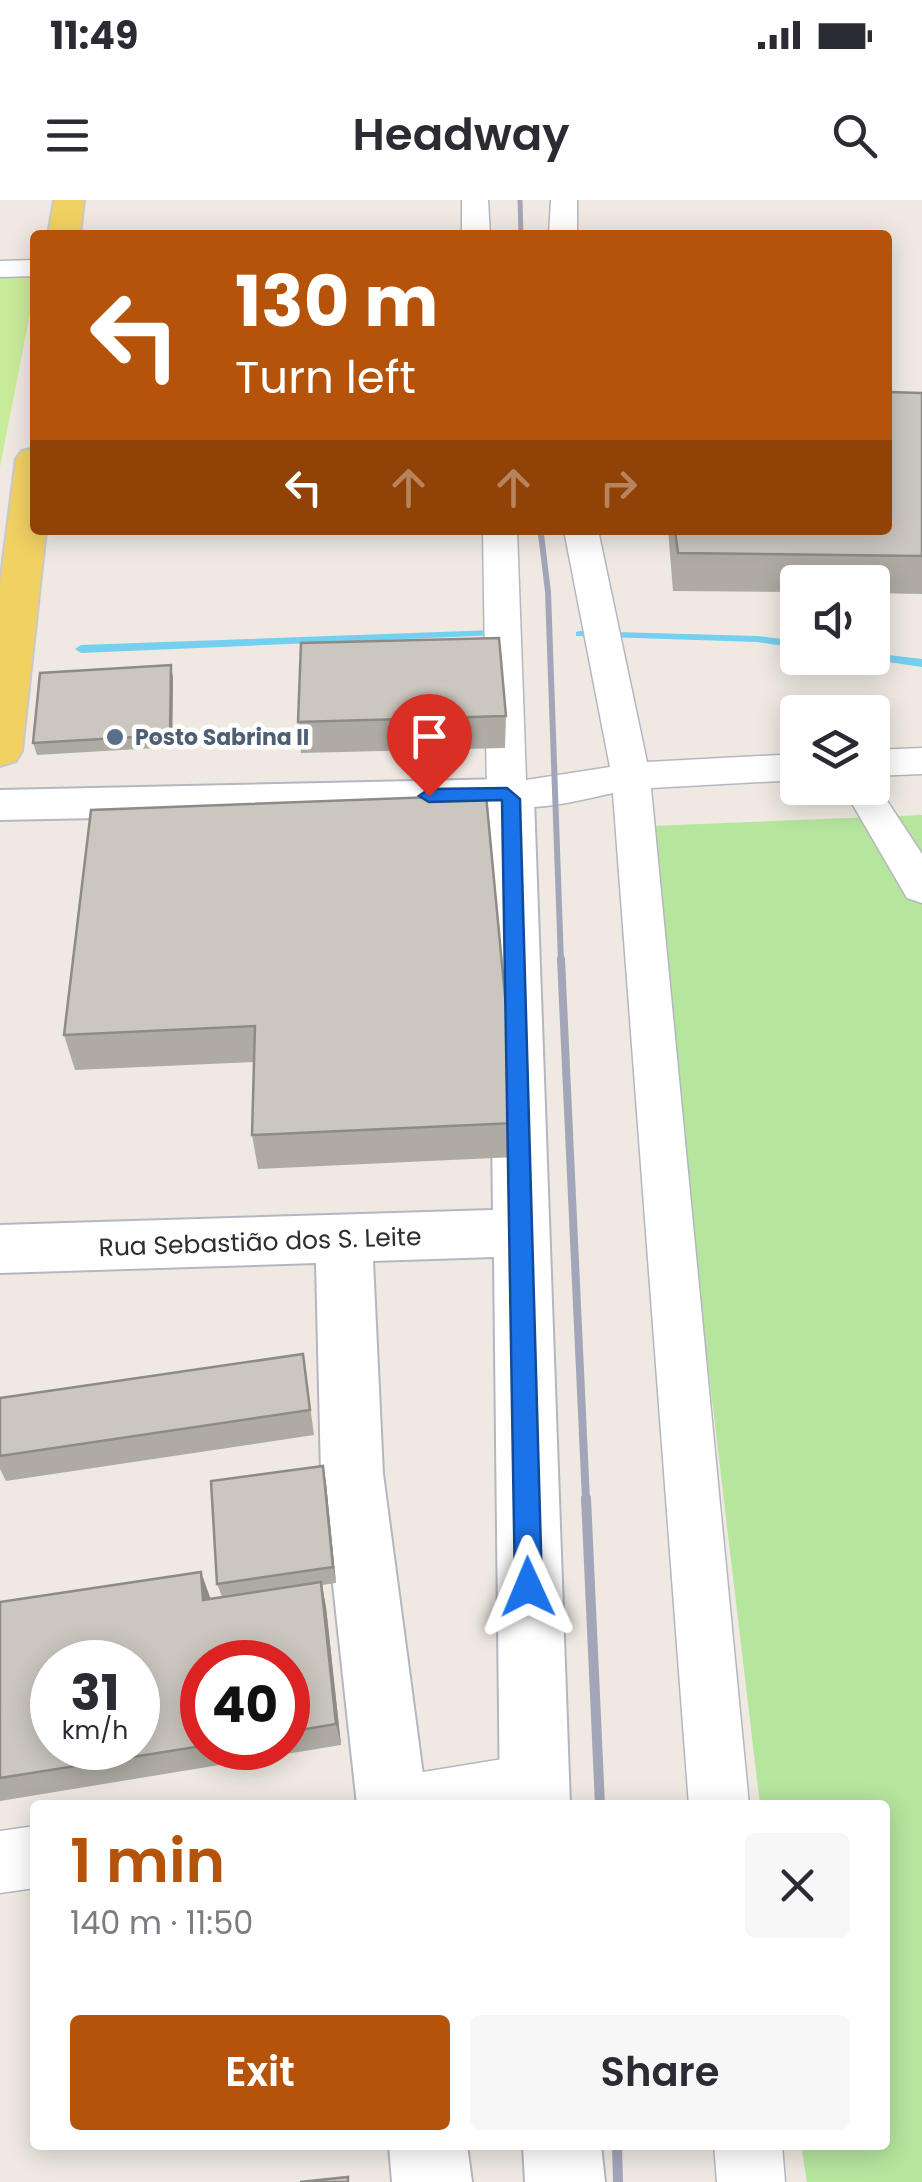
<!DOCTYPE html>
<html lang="en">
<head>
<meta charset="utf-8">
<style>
	body { margin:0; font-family:Poppins,sans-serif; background:#f7f7f7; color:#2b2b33; height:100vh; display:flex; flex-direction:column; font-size:38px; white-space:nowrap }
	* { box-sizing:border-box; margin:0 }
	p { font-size:32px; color:#7c7c81 }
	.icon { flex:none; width:55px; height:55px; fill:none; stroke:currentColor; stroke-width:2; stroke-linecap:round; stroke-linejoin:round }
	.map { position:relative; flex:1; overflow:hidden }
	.sheet { position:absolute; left:30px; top:1600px; width:860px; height:350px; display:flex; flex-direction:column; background:#fff; border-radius:10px; box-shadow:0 5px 25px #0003 }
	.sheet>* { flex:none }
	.hud { position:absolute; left:30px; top:30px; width:862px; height:305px; border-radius:10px; box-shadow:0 5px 25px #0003; background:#b45309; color:#fff; overflow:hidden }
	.fabs { position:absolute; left:780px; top:365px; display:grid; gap:20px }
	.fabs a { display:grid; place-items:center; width:110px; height:110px; border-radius:10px; background:#fff; box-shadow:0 5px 25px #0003; font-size:50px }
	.speed { position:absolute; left:30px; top:1440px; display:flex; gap:20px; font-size:50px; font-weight:700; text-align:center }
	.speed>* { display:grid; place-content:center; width:130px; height:130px; border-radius:50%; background:#fff; box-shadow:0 5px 25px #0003; line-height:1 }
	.speed small { font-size:25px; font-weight:400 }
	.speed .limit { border:15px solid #d22; background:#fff; color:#111 }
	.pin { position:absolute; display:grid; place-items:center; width:85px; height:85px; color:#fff; margin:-102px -42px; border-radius:50% 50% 50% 0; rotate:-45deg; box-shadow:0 0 10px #0007 }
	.pin .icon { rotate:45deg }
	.me { position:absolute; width:110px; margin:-55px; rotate:359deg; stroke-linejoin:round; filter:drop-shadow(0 0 8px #0008) }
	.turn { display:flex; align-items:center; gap:35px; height:210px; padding:0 40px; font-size:45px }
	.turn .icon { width:130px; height:130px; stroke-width:2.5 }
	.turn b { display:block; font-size:70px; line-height:85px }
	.lanes { display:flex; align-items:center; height:95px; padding:0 40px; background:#0003; justify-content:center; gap:50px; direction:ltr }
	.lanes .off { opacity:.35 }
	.round { display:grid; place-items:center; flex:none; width:105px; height:105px; border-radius:10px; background:#f7f7f7 }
	.summary { display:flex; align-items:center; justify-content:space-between; height:170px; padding:0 40px }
	h1 { font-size:60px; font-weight:600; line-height:75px; color:#b45309 }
	.button { display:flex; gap:20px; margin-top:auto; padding:20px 40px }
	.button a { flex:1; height:115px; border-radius:10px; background:#b45309; color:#fff; font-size:40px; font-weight:600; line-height:115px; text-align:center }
	.button a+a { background:#f7f7f7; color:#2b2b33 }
	.status { display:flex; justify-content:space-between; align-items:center; height:70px; padding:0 50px; background:#fff; direction:ltr }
	.status svg { height:28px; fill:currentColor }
	header { display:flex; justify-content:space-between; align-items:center; height:130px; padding:0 40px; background:#fff; font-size:45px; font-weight:600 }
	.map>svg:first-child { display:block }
</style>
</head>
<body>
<div class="status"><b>11:49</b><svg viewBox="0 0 49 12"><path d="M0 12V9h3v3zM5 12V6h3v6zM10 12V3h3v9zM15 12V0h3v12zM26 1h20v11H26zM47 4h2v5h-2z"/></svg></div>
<header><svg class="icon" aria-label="menu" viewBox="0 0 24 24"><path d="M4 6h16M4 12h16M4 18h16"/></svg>Headway<svg class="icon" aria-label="search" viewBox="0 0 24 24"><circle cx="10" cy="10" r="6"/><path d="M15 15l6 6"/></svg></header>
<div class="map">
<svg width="922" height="1982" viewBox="0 0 922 1982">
	<rect width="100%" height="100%" fill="#efe9e1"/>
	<path fill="#b6e59e" d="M922,615V1982H807L801,1945H885V1605H760L651,684L652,626Z"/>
	<path fill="#c9ec9a" d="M35,71V88L0,267V72Z"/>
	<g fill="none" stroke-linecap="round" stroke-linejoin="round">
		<path fill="#75cff0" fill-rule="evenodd" d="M495,430L499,431V435L81,453L75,449L81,445Z
			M580,431L757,436L798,441V448L757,442L576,436V432Z
			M872,453L922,459V467L868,459L872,458Z"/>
		<defs>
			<path id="street" d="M462,0H488L490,35H462Z
				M551,0H577V35H549Z
				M35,60V76L0,77V61Z
				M483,330H517L526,580L610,567L564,330H598L647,562L798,554V580L651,588L749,1605H689L613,593C575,601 532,614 493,603L487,594Z
				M922,548V574L872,576V550Z
				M872,578L922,654V703L907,698L843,588H872Z
				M533,1554L554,1563L563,1584L554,1605H375L384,1584L405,1575Z
				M35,1626V1688L0,1693V1631Z
				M714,1945H782L785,1982H717Z"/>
			<path id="secondary" d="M507,579L523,583L534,599L570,1605H500L494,1057L373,1061L383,1274L427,1605H357L321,1274L316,1063L0,1073V1025L493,1010L488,610L0,620V590Z
				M389,1945H467L472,1982H392Z
				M523,1945H601L605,1982H525Z"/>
			<path id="primary" d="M54,0H84L80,35H48Z
				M35,248V330H46L22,551L16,561L0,566V384L16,259L22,251Z"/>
		</defs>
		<use href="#street" stroke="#b4b7c1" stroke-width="3"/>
		<use href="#secondary" stroke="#b4b7c1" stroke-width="4"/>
		<use href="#primary" stroke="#c9c9c9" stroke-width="4"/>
		<use href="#street" fill="#fff" fill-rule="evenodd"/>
		<use href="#secondary" fill="#fff" fill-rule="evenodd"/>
		<use href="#primary" fill="#f2d163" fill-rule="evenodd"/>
		<path stroke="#a3a6b8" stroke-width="5" d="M520,0L521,35
			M540,330L541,337"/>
		<path stroke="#a3a6b8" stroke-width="6" d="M541,334L548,392L561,762"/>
		<path stroke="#a3a6b8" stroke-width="8" d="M561,759L586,1300"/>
		<path stroke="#a3a6b8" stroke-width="10" d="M586,1298L600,1605
			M617,1945L618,1982"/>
	</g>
	<path fill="#afaba4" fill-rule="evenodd" d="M922,193V394L872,393V382H798V392L673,391L668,330H888Z
		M173,478L172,547L37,555L33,543Z
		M506,516L505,548L301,553L298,522Z
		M486,595L517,923L515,957L258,969L252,935L254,862L75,870L64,835Z
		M303,1154L314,1235L6,1281L0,1269V1256Z
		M326,1283L336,1383L322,1385L326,1407L341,1545L0,1601V1402L201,1372L210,1399L222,1397L217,1384ZM202,1462H288V1548H202Z"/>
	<path fill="#8e8b86" d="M171,465L173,478L172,547L170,535Z
		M323,1266L326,1283L336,1383L333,1367Z
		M201,1372L210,1397L212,1425L203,1400Z
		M321,1382L326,1407L341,1545L336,1524Z"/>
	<path fill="#cbc7bf" stroke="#8e8b86" stroke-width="2.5" fill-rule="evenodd" d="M888,192L922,193V356L678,353L675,330H888Z
		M499,438L506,516L298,522L301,443Z
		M171,465L170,535L33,543L40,473Z
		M486,595L517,923L252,935L255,826L64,835L91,610Z
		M303,1154L310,1210L0,1256V1198Z
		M323,1266L333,1367L217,1384L211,1281Z
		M201,1372L203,1400L321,1382L336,1524L288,1532V1462H202V1546L0,1578V1402ZM52,1462H138V1548H52Z
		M348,1977V1982H300Z"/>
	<path fill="#1a73e8" stroke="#114b97" stroke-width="2.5" d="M507,588L520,599L542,1387L538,1396L528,1400L519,1396L515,1387L502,600L429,602L419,596L429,589Z"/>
	<circle fill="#5c6f8a" stroke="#fff" stroke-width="4" cx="115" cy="537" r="10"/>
	<g text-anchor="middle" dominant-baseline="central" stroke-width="9" stroke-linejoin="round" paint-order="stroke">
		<g font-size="22" font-weight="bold" fill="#4e5e75" stroke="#fff" text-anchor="start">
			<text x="135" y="537">Posto Sabrina II</text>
		</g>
		<g font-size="25" fill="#2e2e2e" stroke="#fff">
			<text transform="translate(260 1042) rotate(-2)">Rua Sebastião dos S. Leite</text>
		</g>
	</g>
</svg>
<div class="fabs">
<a><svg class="icon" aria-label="sound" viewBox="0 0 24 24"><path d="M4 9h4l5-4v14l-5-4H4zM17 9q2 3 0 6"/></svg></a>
<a><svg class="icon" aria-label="layers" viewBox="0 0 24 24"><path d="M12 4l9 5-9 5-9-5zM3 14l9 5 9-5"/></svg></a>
</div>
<div class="speed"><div>31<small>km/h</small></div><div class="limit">40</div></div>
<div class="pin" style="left:429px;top:596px;background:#d93025"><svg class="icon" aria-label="arrive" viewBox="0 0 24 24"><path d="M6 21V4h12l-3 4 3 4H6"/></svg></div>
<svg class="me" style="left:528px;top:1387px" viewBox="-20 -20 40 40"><path d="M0-17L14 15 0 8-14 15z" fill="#1a73e8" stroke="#fff" stroke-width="4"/></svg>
<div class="hud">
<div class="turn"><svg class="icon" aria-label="left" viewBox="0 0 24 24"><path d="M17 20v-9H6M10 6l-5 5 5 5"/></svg><div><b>130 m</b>Turn left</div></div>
<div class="lanes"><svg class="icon" aria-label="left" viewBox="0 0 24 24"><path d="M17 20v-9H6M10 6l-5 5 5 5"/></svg><svg class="icon off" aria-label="ahead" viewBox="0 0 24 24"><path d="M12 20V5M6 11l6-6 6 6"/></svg><svg class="icon off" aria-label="ahead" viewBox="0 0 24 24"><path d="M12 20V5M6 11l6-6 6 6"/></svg><svg class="icon off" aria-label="right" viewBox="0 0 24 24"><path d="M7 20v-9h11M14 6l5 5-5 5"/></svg></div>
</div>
<section class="sheet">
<div class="summary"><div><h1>1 min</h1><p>140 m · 11:50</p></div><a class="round"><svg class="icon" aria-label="close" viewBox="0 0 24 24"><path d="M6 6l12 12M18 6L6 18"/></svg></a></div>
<div class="button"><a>Exit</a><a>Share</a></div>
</section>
</div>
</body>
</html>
